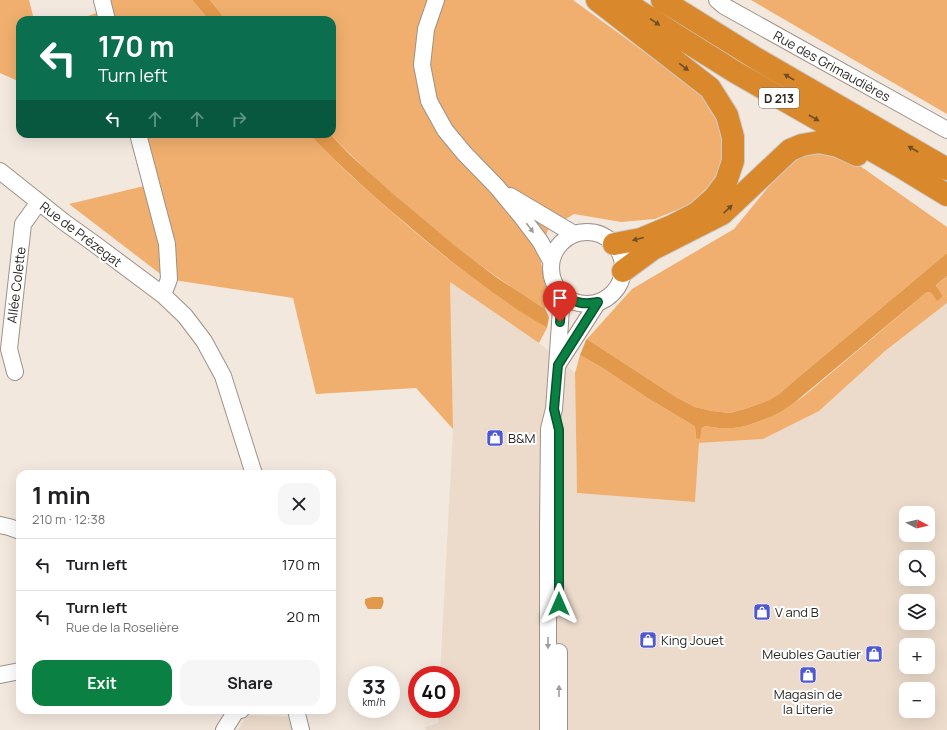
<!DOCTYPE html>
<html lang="en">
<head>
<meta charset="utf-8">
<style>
	body { margin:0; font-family:Manrope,sans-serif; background:#f6f6f6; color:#202124; height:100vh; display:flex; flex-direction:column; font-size:15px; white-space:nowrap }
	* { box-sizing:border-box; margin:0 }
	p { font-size:13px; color:#757577 }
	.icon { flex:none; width:22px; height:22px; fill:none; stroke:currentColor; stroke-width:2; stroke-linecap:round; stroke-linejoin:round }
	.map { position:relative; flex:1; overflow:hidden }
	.side { position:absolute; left:16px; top:470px; width:320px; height:244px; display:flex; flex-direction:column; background:#fff; border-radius:12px; box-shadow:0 4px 16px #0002 }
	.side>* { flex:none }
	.banner { position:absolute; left:16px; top:16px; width:320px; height:122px; border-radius:12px; box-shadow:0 4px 16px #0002; background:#0b6e4f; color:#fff; overflow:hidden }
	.needle { width:26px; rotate:97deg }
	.fabs { position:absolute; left:899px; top:506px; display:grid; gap:8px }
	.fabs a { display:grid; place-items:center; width:36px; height:36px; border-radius:8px; background:#fff; box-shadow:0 4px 16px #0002; font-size:20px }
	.speed { position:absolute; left:348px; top:666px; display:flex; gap:8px; font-size:20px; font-weight:700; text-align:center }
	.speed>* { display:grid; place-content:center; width:52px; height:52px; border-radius:50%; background:#fff; box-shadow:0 4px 16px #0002; line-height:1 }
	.speed small { font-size:10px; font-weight:400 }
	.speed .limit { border:6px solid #d22; background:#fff; color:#111 }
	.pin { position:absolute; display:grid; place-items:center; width:34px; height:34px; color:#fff; margin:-41px -17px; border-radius:50% 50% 50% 0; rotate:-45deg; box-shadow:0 0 4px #0007 }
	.pin .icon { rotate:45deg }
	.me { position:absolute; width:44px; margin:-22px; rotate:0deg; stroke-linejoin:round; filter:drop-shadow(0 0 3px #0008) }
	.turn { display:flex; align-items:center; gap:14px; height:84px; padding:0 16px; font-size:18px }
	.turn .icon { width:52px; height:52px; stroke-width:2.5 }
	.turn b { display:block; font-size:28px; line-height:34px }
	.lanes { display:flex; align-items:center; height:38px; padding:0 16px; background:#0003; justify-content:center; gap:20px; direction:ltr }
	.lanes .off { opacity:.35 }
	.round { display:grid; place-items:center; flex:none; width:42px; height:42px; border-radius:12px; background:#f6f6f6 }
	.headline { display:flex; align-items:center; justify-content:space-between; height:68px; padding:0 16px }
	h1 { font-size:24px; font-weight:700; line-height:30px }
	.cta { display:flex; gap:8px; margin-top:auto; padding:8px 16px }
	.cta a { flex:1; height:46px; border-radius:12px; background:#0b8043; color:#fff; font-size:16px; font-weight:700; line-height:46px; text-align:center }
	.cta a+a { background:#f6f6f6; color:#202124 }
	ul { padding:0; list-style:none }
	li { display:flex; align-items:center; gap:12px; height:52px; padding:0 16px; border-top:1px solid #e0e0e0 }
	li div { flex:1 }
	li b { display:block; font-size:15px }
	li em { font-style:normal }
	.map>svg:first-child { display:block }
</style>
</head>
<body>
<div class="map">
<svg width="947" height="730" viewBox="0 0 947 730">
	<rect width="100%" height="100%" fill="#f3e8de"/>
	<path fill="#ecdbcb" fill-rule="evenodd" d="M449,281L539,343L575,373L577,493L695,501L699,443L763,439L885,351L947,303V730H426L425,727L438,723L439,709H451V675H440L453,429ZM906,513H928V535H906ZM906,557H928V579H906ZM906,601H928V623H906ZM906,645H928V667H906ZM906,689H928V711H906Z
		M248,715L288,717L292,730H238Z"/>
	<path fill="#f0af6e" d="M0,0H29L34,20H20V82L0,73Z
		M107,0H192L209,20H77L110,8Z
		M210,0H573L701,93L722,120L727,142L721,174L691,204L655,219L621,222L574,214L548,230L539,253L548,296L545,309C467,260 394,200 330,134H332V20H226Z
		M751,0H947V114Z
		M144,134H309C328,153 346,172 366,189C422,240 482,289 547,328L539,343L450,282L453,429L416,388L316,394L293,298L167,279L69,204L157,183Z
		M824,151L853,161L947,227V253L794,381L779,394L769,400L748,408L730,413L712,411L695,407L676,397L587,339L632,289L734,229L770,185L795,158Z
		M947,276V303L885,351L819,411L763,439L699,443L695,502L577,493L575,373L580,355L601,367L649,399L691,424L695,427L696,438H700L702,428L705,426L718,428H734L746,426L771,417L781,412L804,396L927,292C932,292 934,297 937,300L943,296L936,287L937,284Z"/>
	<path fill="#e3994b" d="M192,0H210L226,20H209Z
		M309,134H330L350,155L392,193L454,245L496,277L545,309L549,317L547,328C498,299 453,264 410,227C375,198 341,167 309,134Z
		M947,253V276L937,284L936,286L943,296L937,301C934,297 932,292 927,292L794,403L781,412L771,417L746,426L734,428H718L705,426L702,428L700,439L696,438L695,427L691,424L649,399L601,367L580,355L586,340L587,339L676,397L695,407L712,411L730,413L748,408L769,400L779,394L794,381Z
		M372,597H382C385,602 383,605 381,609H368L365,604V599Z"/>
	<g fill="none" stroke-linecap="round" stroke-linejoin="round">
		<defs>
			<path id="minor" d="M102,0L107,20
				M436,0L426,29L422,65L429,101L445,130L464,153L497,187L521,216L540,241L551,261
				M717,0L724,6L947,130
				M138,134L167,244L169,279L163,295
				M0,171L64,222L96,245L163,295L185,316L204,341L223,376L254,474
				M510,196L574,234
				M551 268a36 36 0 1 1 72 0a36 36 0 1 1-72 0Z
				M558,364L598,302
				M15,372L9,349L23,224L39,202
				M0,525L9,527L20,531
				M559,652V730
				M0,675L20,671
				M296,710L301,730
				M224,730L236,711L241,710
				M548,730V527L549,429L554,409L555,396L562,294"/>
			<path id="highway" d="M597,0L710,88L727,115L733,137V161L726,182L714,198L697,213L672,226L641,239L614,244
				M622,0L671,32L735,72L901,167L947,195
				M662,0L757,59L947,169
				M623,271L653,249L722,214L790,150L802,145L819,142L838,146L857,155"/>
		</defs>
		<use href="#minor" stroke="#9c9289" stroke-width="18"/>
		<use href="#highway" stroke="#cccbca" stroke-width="24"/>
		<use href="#minor" stroke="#fff" stroke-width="16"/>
		<use href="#highway" stroke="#d9892b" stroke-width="22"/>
	</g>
	<defs><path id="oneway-solid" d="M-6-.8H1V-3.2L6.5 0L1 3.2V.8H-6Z"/></defs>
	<g fill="#714e26">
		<use href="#oneway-solid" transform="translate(655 22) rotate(34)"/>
		<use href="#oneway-solid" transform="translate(684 67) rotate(38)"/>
		<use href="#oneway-solid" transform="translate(789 77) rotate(-150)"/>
		<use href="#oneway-solid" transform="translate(814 118) rotate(30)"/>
		<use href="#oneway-solid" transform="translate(913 149) rotate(-150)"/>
		<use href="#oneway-solid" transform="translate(728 209) rotate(-43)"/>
		<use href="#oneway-solid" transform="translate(638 239) rotate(166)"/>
	</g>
	<g fill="#a09e9c">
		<use href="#oneway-solid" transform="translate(530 228) rotate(53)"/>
		<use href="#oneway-solid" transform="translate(548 643) rotate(90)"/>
		<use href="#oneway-solid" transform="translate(559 691) rotate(-90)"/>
	</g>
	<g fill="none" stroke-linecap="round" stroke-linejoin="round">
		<defs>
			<path id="route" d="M559,604V430L554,409L558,365L598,302C583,305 575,303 562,294L560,322"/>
		</defs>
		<use href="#route" stroke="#07532c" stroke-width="10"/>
		<use href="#route" stroke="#0b8043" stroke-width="7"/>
	</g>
	<defs>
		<symbol id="shop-square" viewBox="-11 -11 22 22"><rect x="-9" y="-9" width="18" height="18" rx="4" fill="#4f59cf" stroke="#fff"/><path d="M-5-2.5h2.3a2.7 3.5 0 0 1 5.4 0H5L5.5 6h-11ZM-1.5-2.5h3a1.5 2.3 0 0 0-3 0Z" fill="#fff"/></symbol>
	</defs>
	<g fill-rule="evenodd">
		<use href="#shop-square" x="485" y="428" width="20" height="20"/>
		<use href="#shop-square" x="752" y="602" width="20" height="20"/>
		<use href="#shop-square" x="638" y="630" width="20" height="20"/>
		<use href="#shop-square" x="864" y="644" width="20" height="20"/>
		<use href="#shop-square" x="798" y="665" width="20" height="20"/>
	</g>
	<g text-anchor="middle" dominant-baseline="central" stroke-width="4" stroke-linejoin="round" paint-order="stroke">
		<rect fill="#fff" stroke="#6b6865" stroke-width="1" x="759" y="88" width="40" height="20" rx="3"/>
		<g font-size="12" font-weight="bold" fill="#2b2723">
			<text x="779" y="98">D 213</text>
		</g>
		<g font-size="13" fill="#2b2723" stroke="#fff">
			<text transform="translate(832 66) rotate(29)">Rue des Grimaudières</text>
			<text transform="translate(81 234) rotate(37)">Rue de Prézegat</text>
			<text transform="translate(16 285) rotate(-83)">Allée Colette</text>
		</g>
		<g font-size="13" fill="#2b2723" stroke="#fff" text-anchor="start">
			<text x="508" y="438">B&amp;M</text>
			<text x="775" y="612">V and B</text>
			<text x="661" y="640">King Jouet</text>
			<text x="861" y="654" text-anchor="end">Meubles Gautier</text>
			<text x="808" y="694" text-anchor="middle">Magasin de<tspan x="808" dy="15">la Literie</tspan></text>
		</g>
	</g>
</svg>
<div class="fabs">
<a><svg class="needle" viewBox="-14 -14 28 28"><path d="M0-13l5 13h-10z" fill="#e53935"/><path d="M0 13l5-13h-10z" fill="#757577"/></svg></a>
<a><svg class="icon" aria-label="search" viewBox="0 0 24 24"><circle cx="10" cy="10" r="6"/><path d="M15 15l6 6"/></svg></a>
<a><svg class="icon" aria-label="layers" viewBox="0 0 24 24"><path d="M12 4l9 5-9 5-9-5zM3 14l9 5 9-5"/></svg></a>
<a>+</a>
<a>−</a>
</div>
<div class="speed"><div>33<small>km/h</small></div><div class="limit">40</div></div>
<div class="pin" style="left:560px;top:322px;background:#d93025"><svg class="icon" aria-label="arrive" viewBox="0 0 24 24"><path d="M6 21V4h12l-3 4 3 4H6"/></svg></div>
<svg class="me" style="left:559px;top:604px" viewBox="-20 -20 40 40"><path d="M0-17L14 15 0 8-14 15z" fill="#0b8043" stroke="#fff" stroke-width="4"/></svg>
<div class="banner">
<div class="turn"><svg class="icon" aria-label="left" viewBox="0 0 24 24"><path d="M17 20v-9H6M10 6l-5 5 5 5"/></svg><div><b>170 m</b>Turn left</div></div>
<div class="lanes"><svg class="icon" aria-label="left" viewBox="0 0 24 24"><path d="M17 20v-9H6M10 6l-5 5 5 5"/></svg><svg class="icon off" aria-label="ahead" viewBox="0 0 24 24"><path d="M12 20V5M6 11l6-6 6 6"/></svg><svg class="icon off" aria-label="ahead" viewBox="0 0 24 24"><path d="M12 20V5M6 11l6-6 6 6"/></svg><svg class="icon off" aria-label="right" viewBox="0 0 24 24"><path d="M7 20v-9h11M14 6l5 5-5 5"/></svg></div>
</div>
<section class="side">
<div class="headline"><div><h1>1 min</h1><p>210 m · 12:38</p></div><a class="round"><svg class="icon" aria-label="close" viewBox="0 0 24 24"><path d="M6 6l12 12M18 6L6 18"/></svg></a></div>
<ul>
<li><svg class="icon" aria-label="left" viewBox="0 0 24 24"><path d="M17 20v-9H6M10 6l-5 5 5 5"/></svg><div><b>Turn left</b></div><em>170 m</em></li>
<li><svg class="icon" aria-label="left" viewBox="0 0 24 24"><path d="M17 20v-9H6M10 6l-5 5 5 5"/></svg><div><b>Turn left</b><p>Rue de la Roselière</p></div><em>20 m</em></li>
</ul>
<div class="cta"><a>Exit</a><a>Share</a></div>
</section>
</div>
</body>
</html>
